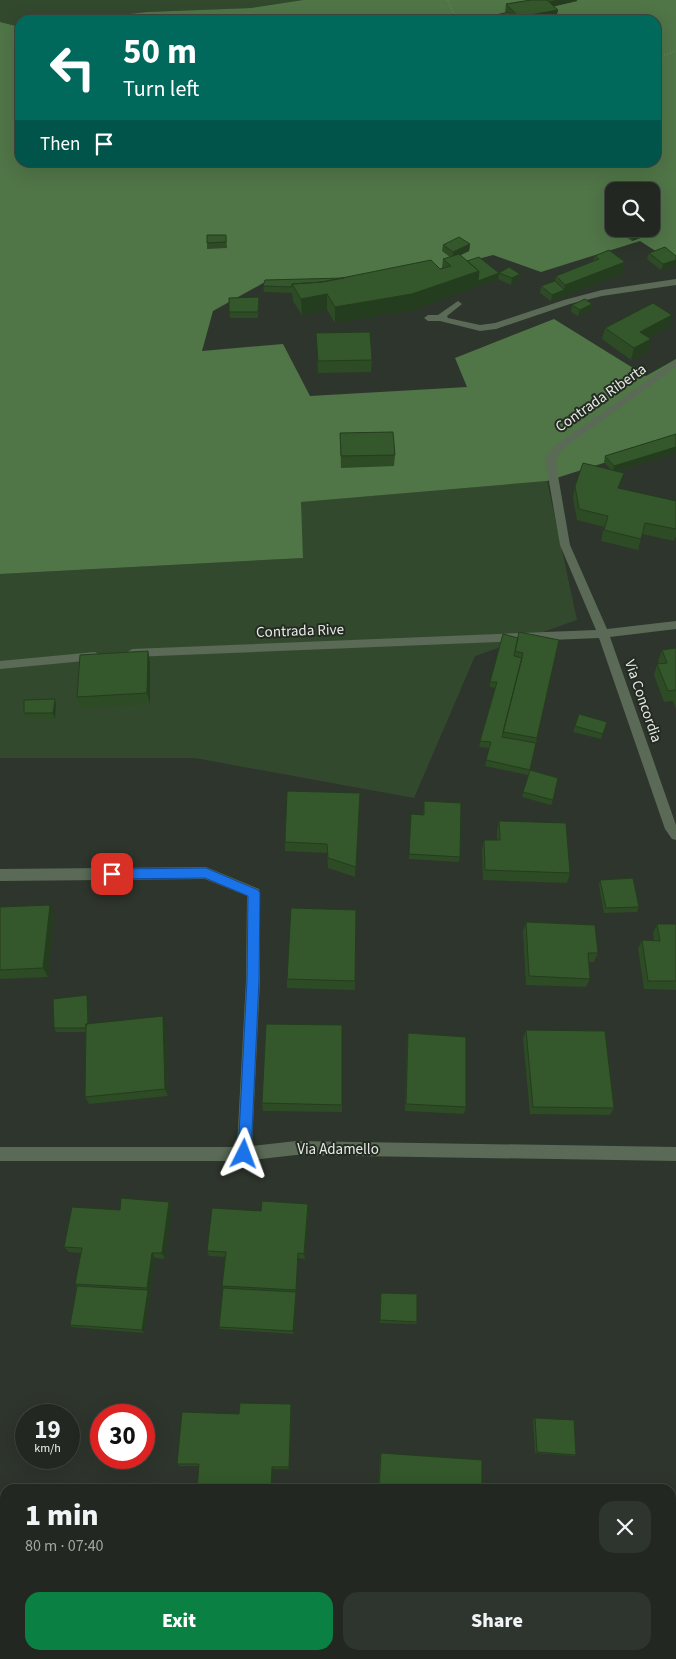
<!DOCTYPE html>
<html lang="en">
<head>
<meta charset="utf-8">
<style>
	body { margin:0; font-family:"Source Sans 3",sans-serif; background:#2e342e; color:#f1f3f6; height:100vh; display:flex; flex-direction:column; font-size:19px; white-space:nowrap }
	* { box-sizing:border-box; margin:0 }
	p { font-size:16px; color:#a2a6a5 }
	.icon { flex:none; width:28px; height:28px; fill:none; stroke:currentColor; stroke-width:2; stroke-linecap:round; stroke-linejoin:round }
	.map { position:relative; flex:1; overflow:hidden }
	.side { position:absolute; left:0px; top:1484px; width:676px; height:176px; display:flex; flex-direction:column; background:#222821; border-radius:15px 15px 0 0; box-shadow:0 5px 20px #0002,0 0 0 1px #3f443f }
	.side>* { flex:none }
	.hud { position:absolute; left:15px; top:15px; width:646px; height:152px; border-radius:15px; box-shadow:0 5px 20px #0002,0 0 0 1px #3f443f; background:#00695c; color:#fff; overflow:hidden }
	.buttons { position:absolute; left:605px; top:182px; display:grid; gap:10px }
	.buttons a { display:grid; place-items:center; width:55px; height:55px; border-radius:10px; background:#222821; box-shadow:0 5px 20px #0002,0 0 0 1px #3f443f; font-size:25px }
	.speed { position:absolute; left:15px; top:1404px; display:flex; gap:10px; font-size:25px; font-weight:700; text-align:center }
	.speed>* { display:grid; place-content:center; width:65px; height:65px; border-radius:50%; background:#222821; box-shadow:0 5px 20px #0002,0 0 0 1px #3f443f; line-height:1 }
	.speed small { font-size:12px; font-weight:400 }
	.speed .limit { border:8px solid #d22; background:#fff; color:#111 }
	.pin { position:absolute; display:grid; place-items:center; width:42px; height:42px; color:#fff; margin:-21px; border-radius:10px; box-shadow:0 2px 8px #0006 }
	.me { position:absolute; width:55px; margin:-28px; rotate:3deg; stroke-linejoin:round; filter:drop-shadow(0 0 4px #0008) }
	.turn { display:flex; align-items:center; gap:18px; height:105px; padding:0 25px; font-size:22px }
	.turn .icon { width:65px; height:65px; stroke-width:2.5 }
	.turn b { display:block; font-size:35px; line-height:42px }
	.then { display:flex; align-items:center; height:48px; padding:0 25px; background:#0003; gap:10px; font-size:19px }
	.round { display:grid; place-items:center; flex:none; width:52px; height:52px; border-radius:15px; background:#2e342e }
	.overview { display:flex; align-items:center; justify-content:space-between; height:85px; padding:0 25px }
	h1 { font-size:30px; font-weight:800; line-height:38px }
	.primary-button { display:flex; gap:10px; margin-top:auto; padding:10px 25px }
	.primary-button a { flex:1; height:58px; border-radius:15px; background:#0b8043; color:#fff; font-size:20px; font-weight:800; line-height:58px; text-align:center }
	.primary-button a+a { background:#2e342e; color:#f1f3f6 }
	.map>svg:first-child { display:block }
</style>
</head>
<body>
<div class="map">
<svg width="676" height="1659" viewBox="0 0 676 1659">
	<rect width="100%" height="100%" fill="#2e352c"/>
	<path fill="#33492e" d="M0,0H303L251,8L147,12L76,20H20V27L0,22Z
		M547,481L577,620L475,656L414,798L195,758H0V574L303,558L300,502Z
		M6,1655H352L410,1659H6Z"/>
	<path fill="#507547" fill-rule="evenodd" d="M303,0H676V264L640,241L541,272L493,255L392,282H265L213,311L202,351L283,344L310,396L467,387L455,358L554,319L646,376L676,359V440L547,481L301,502L303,558L0,574V22L20,27V162H656V20H76L147,12L251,8ZM614,191H651V229H614Z"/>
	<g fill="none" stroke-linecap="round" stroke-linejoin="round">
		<path stroke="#7c837b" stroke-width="2" stroke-dasharray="0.5 2.5" stroke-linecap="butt" d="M448,0L456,20
			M656,58L676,51"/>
		<path fill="#5a6a56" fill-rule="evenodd" d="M676,279V285L602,296L570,304L496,329L480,331L440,321H428L424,318L428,315H438L458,301L462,304L447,316L448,318L480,325L495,323L564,300L602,290Z
			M676,360V367L561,450L557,456L556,464L570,545L607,629L676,621V629L610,637L676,825V840L672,839L665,829L599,638L132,657L126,653L132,649L596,630L560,545L546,464L547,455L555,446Z
			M95,652L101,656L95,660L0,669V661Z
			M206,867L259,889L260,893V980L252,1146L296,1141L676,1147V1161L296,1155L244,1161H0V1147H237L246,980L247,896L205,879L0,881V869Z
			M495,1655H562L563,1659H496Z"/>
	</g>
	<path fill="#2d4b25" d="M531,0H577V1L554,6L556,20H496V15L505,13L506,4Z
		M626,230L643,237L632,241L625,236Z
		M226,235L227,248L207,249V243Z
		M470,244L469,251L460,255L467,261L499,273L498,279L412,310L335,323L327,310L302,315L293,301L292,293L264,292L263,286L440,269L442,268L443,259L450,257L442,251L443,245Z
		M649,253L676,256L661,270L647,259Z
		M595,256L625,262L622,274L551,301L540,293L541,286L555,281L556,276L593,261Z
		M499,273L520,274L519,280L511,285L498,279Z
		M229,298L259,304L258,318H230Z
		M592,304L591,310L578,316L571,312L572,305Z
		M669,327L649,337L648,351L631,360L602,339L605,328Z
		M316,333L372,360L371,372L318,373Z
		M340,433L395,455L394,466L341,468Z
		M676,434V453L617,471L621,484L619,488L676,501V538L675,537L674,541L642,534L638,550L601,541L604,527L577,520L573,498L575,486L610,469L604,462L605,456Z
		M518,638L559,640L530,770L553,800L551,805L522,797L528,775L485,766L489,748L479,747L496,688L490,687V682Z
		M676,648V709L673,701L664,702L654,675L657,664H659L658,661L662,650Z
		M148,651L150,662V704L80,708L77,697Z
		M56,705L55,719L26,718L24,713Z
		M607,722L601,739L573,732L575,726Z
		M360,793L355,877L328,868L327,853L285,851V842Z
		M424,801L460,857L459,862L409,859L411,814L423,815Z
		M499,821L570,873L567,883L483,880L482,850L484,840H497V831Z
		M600,880L639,907L637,912L604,913L599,885Z
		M0,907L54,914L48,977L0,979Z
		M356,910L355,990L287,988V979Z
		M526,922L598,953L594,962H589L590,979L586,987L526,985L523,931Z
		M657,924H676V990L644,989L638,949L642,940H654L653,933Z
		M89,1000L90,1023L166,1025L168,1096L89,1104L85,1097L86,1032H56L54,1028Z
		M342,1025V1112L263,1111L262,1103Z
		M526,1030L614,1108L610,1115L530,1114L523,1038Z
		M408,1033L466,1107L464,1114L405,1111L407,1041Z
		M169,1202L172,1208L165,1259L155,1258L144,1333L72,1327L70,1325L77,1286L75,1284L81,1253L69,1252L64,1247Z
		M309,1210L305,1259L298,1258L294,1334L220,1329L219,1327L223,1288L222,1286L225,1257L209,1256L207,1251L261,1211Z
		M381,1295L417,1322L416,1324L380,1323Z
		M292,1407L289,1469H273L272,1489H197L199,1466H180L177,1464L239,1414Z
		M535,1418L576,1455L574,1456L535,1453L533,1419Z
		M381,1453L482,1489H378L380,1456Z"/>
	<path fill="#243d1e" d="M556,0H577V1L543,9L544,3Z
		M558,10L556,20H518L519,17Z
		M645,231L643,237L632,241L634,235Z
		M470,244L469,251L453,259V252Z
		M676,260V265L661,270L663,264Z
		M625,262L622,274L563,297L565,285Z
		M479,271L499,273L498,279L412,310L335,323V307Z
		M520,274L519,280L511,285L512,278Z
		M564,290L563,297L551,301L552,295Z
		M327,294V310L302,315L301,299Z
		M592,304L591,310L578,316L580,310Z
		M672,315L669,327L638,343L640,332Z
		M651,339L648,351L631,360L634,348Z
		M676,447V453L613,472L614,466Z
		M624,473L621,484L615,499L618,488Z
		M148,651L150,662V704L147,693Z
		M55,699L56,705L55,719L53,713Z
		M50,905L54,914L48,977L43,968Z
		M87,995L89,1000L90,1032L88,1027Z
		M163,1016L166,1025L168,1096L165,1089Z
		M169,1202L172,1208L165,1259L162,1253Z
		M308,1204L309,1210L305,1259L304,1254Z
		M152,1253L155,1258L144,1333L142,1330L148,1290L147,1288Z
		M298,1253V1258L294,1334L293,1331Z
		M291,1404L292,1407L289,1469V1467Z
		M272,1467L273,1469L272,1489H271Z"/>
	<path fill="#34572b" stroke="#243d1e" d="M531,0H547L558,10L519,17L506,4Z
		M509,12L516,20H502L496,15Z
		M628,229H642L645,231L634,235L626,230Z
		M207,235H226V242L207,243Z
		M459,237L470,244L453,252L443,245Z
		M665,247L676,256V260L663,264L649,253Z
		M609,250L625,262L565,285L556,276L599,259L595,256Z
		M459,254L479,271L412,294L335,307L327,294L301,299L292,284L322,282L431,260L440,269L451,266L443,259Z
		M479,257L499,273L478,281L479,271L467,261Z
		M509,267L520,274L512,278L499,273Z
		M344,278L322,282L292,284V287L263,286L265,280Z
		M555,281L564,290L552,295L541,286Z
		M259,297L258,312H229V298Z
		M585,299L592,304L580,310L572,305Z
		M653,303L672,315L640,332L651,339L634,348L605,328Z
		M370,332L372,360L318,361L316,333Z
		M393,432L395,455L341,456L340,433Z
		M676,434V447L614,466L605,456Z
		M583,463L624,473L618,488L676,501V529L645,523L641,539L604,530L608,516L579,509L575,486Z
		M519,632L559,640L537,738L503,732L523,653L515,651Z
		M503,634L518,638L514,656L522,658L502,737L536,743L530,770L558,778L553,800L523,792L530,770L486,760L491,742L480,741L497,682H490Z
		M676,648V690L668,691L657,664L667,663L662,650Z
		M148,651L147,693L77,697L80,655Z
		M55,699L53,713H24V700Z
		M579,714L607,722L603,734L575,726Z
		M287,791L360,793L356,867L328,858L327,844L285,842Z
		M424,801L461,803L460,857L409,854L411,814L424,815Z
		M499,821L566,823L570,873L485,870L484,840H500Z
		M633,878L639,907L606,908L600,880Z
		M50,905L43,968L0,970V907Z
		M291,908L356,910L355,981L287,979Z
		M526,922L595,925L598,953H588L590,979L529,976Z
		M657,924H676V981H648L642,940L660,941Z
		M87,995L88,1024H86V1028H54L53,999Z
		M163,1016L165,1089L85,1097L86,1024Z
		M266,1024L342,1025V1105L262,1103Z
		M526,1030L605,1031L614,1108L533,1107Z
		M408,1033L466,1037V1107L406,1104Z
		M121,1198L169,1202L162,1253H152L147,1288L75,1284L82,1248L64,1247L72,1207L120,1210Z
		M262,1201L308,1204L304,1254L298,1253L296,1290L222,1286L226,1252L207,1251L212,1208L261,1211Z
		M77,1286L148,1290L142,1330L70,1325Z
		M223,1288L296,1292L293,1331L219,1327Z
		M381,1293L417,1294V1322L380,1320Z
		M240,1403L291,1404L289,1467H272L271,1489H197L199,1464H177L182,1412L239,1414Z
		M535,1418L574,1420L576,1455L537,1452Z
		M381,1453L482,1460V1489H379Z"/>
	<path fill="#1a73e8" stroke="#114b97" d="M206,868L258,890L260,893L259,980L251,1154L249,1159L244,1161L240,1159L238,1154L247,980L248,896L205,878L112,879L108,877L107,874L108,870L112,869Z"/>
	<g text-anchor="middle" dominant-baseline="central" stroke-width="4" stroke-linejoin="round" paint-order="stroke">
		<g font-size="15" fill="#e6ebe5" stroke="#242b22">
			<text transform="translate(601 398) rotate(-35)">Contrada Riberta</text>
			<text transform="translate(300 631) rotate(-2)">Contrada Rive</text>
			<text transform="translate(643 701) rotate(71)">Via Concordia</text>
			<text x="338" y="1149">Via Adamello</text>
		</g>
	</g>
</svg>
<div class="buttons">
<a><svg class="icon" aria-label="search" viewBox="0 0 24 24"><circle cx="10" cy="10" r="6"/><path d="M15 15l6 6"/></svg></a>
</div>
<div class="speed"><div>19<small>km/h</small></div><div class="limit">30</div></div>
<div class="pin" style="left:112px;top:874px;background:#d93025"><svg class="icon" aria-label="arrive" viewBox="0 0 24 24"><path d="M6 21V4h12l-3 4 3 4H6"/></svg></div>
<svg class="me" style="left:244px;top:1154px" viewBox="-20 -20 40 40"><path d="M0-17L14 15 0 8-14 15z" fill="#1a73e8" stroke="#fff" stroke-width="4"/></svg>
<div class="hud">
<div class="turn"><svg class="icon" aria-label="left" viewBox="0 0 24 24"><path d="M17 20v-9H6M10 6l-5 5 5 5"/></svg><div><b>50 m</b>Turn left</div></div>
<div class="then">Then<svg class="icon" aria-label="arrive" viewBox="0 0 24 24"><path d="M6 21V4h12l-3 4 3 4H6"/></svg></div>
</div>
<section class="side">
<div class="overview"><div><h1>1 min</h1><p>80 m · 07:40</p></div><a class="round"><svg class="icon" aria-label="close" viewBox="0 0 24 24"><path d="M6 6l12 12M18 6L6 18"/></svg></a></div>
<div class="primary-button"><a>Exit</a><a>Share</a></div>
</section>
</div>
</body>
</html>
